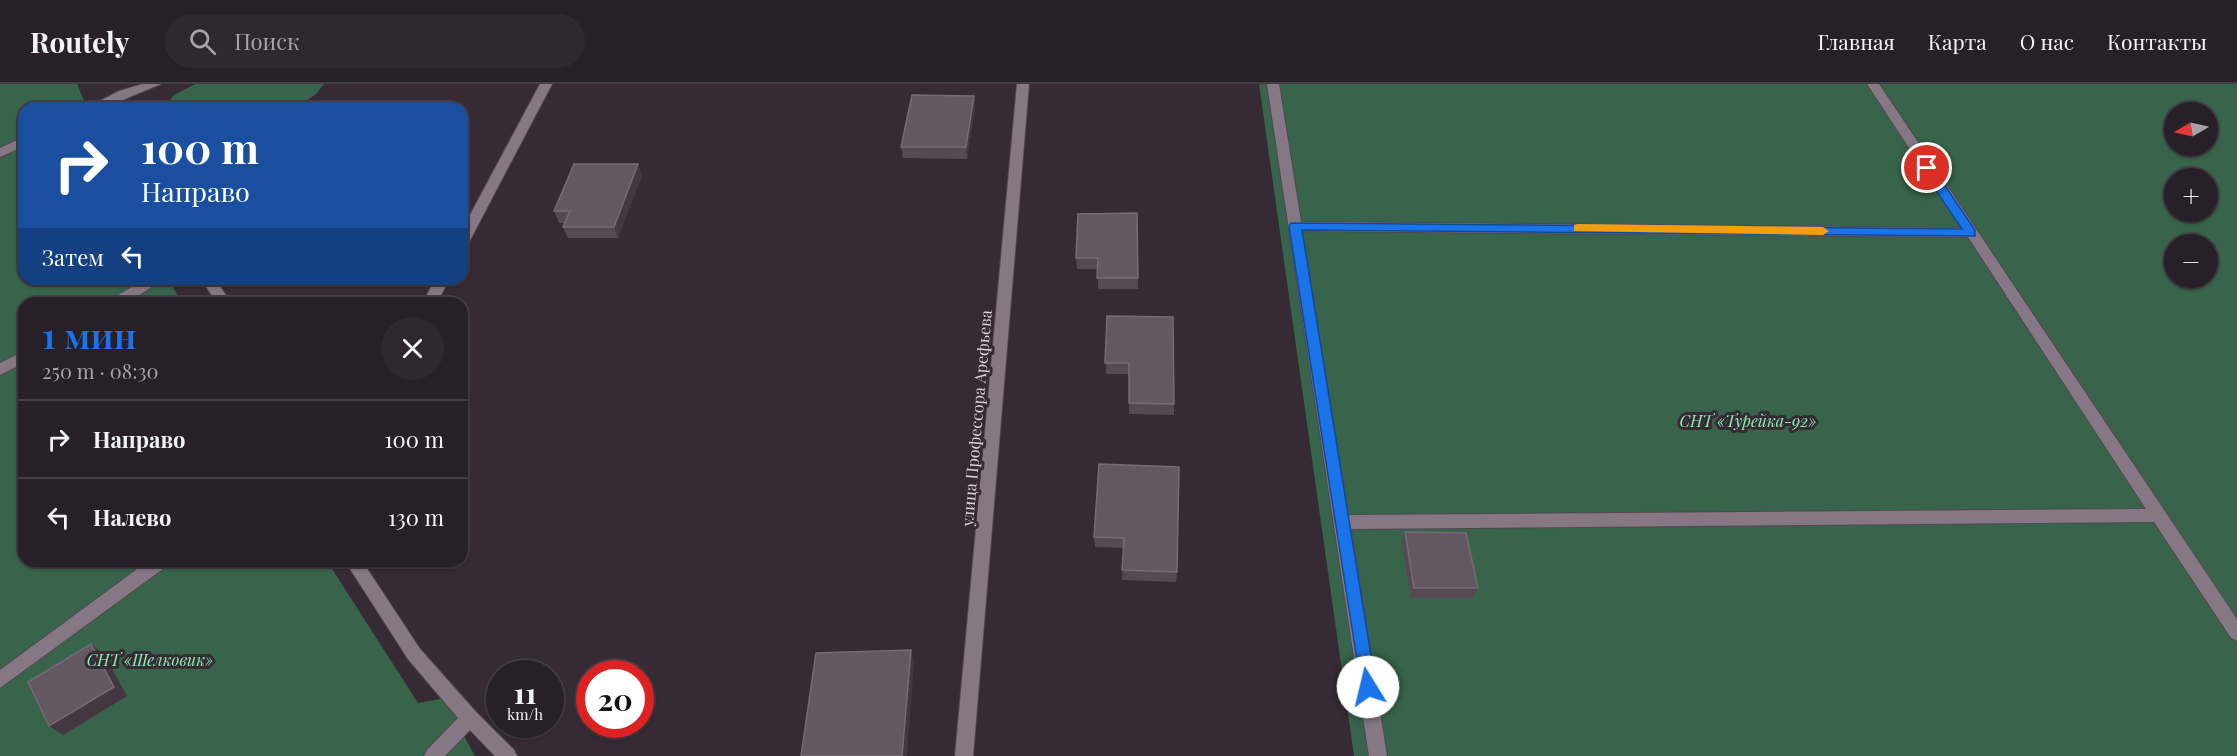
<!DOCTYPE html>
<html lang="ru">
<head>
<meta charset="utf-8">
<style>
	body { margin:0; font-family:"Playfair Display",serif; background:#302830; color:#f1f3f6; height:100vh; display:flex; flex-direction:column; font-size:22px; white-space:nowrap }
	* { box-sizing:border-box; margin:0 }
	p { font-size:20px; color:#a5a3a8 }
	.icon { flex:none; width:33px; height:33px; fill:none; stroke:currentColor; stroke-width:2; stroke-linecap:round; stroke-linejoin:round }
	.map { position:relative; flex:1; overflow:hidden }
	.sheet { position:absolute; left:18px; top:213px; width:450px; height:270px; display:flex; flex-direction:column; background:#282028; border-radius:18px; box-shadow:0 2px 4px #0004,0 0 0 2px #443e45 }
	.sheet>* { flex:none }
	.guide { position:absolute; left:18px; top:18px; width:450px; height:183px; border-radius:18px; box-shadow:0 2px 4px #0004,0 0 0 2px #443e45; background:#1a4fa0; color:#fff; overflow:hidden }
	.needle { width:39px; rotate:261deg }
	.controls { position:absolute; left:2164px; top:18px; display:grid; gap:12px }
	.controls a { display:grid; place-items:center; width:54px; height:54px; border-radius:50%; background:#282028; box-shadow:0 2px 4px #0004,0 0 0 2px #443e45; font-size:30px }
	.speed { position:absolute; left:486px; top:576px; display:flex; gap:12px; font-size:30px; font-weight:700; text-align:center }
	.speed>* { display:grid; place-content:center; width:78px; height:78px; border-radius:50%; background:#282028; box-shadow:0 2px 4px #0004,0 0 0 2px #443e45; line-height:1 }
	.speed small { font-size:15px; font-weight:400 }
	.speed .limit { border:9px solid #d22; background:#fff; color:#111 }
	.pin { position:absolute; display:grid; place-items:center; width:51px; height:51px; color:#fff; margin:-26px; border:3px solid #fff; border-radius:50%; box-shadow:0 2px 6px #0007 }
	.me { position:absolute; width:66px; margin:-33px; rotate:351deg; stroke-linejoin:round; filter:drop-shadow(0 0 4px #0008) }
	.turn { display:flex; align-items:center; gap:21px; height:126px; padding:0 24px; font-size:27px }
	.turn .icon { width:78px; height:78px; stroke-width:2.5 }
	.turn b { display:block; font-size:42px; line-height:51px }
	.then { display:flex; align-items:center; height:57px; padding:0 24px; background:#0003; gap:12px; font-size:22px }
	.round { display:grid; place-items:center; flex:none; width:63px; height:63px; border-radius:32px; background:#302830 }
	.head { display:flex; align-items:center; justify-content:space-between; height:102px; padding:0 24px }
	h1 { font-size:36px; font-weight:600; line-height:45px; color:#1a73e8 }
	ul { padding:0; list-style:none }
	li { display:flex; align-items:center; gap:18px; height:78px; padding:0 24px; border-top:2px solid #443e45 }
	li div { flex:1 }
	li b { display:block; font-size:22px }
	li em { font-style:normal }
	header { display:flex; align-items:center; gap:36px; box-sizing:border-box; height:84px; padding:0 30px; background:#282028; border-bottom:2px solid #443e45 }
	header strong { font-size:28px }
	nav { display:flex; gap:33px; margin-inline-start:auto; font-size:21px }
	.search { width:420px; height:54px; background:#302830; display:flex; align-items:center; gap:15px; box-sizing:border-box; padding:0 21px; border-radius:33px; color:#a5a3a8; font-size:22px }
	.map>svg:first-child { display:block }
</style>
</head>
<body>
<header>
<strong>Routely</strong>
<div class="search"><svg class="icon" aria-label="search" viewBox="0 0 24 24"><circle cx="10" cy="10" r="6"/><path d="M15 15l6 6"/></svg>Поиск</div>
<nav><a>Главная</a><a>Карта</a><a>О нас</a><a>Контакты</a></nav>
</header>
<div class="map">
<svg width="2237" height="672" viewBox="0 0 2237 672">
	<rect width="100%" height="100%" fill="#362a35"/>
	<path fill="#37644a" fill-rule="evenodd" d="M0,0H77L87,24H24V195H168L182,219H24V477H327L418,619L445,614L460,629L463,650L475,672H0Z
		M195,0H324L316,10L296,24H168L166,21L174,11Z
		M1259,0H2237V672H1354ZM2175,28H2208V62H2175ZM2175,94H2208V128H2175ZM2175,160H2208V194H2175Z"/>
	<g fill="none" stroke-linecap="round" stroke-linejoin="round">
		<defs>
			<path id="minor" d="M143,0H161L103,24H87L119,7Z
				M540,0H552L469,158L462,163V146Z
				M1017,0H1029L973,672H955Z
				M1267,0H1279L1301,138L1962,144L1867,0H1879L2237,535V557L2231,554L2154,438L1351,445L1387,672H1369ZM1302,147L1968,153L2146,425L1348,431Z
				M24,53V62L0,73V64Z
				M146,195H164L127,219H109L111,215Z
				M201,195H215L231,219H217Z
				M435,195H449L437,219H423Z
				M24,267V279L0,291V279Z
				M148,477H169L167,482L0,604V586Z
				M345,477H362L420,565L476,628L514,666L517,672H495L470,646L445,672H424L427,666L458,634L408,575Z"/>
		</defs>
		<use href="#minor" stroke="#524852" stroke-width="2"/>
		<use href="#minor" fill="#857783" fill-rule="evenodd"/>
	</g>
	<path fill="#554954" d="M974,12L975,23L967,75L903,74L901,63Z
		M642,91L618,154H568L563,143L565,139H559L554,127Z
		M1137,129L1138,205H1098V185H1077L1076,174Z
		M1107,232L1174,320V331L1129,330V290H1106Z
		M1099,380L1177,488L1176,498L1122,496L1124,464L1095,463L1094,453Z
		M1405,448L1478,504L1473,514H1411L1402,459Z"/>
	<path fill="#433742" d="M974,12L975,23L967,75L966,63Z
		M638,80L642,91L618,154L614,143Z
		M91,560L104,570L127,612L63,651L49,642Z
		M911,566L914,579L907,672H902Z"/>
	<path fill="#635862" stroke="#766b75" stroke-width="1.5" d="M912,11L974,12L966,63H901Z
		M574,80H638L614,143H563L570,127H554Z
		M1137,129L1138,194H1097L1098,174H1076L1078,130Z
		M1107,232L1173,233L1174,320L1129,319V279H1105Z
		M1099,380L1179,383L1177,488L1122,486L1124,454L1094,453Z
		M1405,448L1466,449L1478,504H1414Z
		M91,560L114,603L49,642L28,598Z
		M911,566L902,672H801L816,569Z"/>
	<path fill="#1a73e8" stroke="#114b97" stroke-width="1.5" d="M1927,80L1931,81L1975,146V152L1302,146L1376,603L1373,608L1368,610L1362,608L1289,142L1291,139L1962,145L1921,84Z"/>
	<path fill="#f59e0b" d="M1578,140L1823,143L1829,147L1823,151L1574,147V141Z"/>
	<g text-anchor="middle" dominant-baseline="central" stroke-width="6" stroke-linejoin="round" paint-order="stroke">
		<g font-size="16" fill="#dbd3da" stroke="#362a35">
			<text transform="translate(976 334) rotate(-85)">улица Профессора Арефьева</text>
		</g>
		<g font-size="16" font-style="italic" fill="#85f2b3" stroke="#362a35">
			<text x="1748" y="336">СНТ «Турейка-92»</text>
			<text x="150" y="575">СНТ «Шелковик»</text>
		</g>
	</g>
</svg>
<div class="controls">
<a><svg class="needle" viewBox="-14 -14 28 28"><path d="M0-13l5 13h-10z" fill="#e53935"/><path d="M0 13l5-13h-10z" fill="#a5a3a8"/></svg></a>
<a>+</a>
<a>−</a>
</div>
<div class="speed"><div>11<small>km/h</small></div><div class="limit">20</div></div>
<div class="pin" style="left:1927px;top:84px;background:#d93025"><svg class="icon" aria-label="arrive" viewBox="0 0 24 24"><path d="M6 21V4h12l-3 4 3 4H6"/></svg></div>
<svg class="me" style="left:1368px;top:603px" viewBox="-20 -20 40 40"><circle r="19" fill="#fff"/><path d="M0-13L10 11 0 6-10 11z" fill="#1a73e8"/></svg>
<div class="guide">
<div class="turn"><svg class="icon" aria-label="right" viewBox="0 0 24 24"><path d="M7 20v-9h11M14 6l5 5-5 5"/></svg><div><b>100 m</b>Направо</div></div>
<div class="then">Затем<svg class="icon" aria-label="left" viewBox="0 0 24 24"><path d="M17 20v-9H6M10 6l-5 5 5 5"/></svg></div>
</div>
<section class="sheet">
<div class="head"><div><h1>1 мин</h1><p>250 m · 08:30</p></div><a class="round"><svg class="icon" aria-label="close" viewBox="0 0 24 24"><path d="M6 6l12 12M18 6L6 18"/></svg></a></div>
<ul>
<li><svg class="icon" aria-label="right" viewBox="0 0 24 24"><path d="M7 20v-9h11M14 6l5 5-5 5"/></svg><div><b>Направо</b></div><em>100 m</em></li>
<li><svg class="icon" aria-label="left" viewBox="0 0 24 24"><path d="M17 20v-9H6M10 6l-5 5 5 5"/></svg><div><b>Налево</b></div><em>130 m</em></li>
</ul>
</section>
</div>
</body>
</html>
